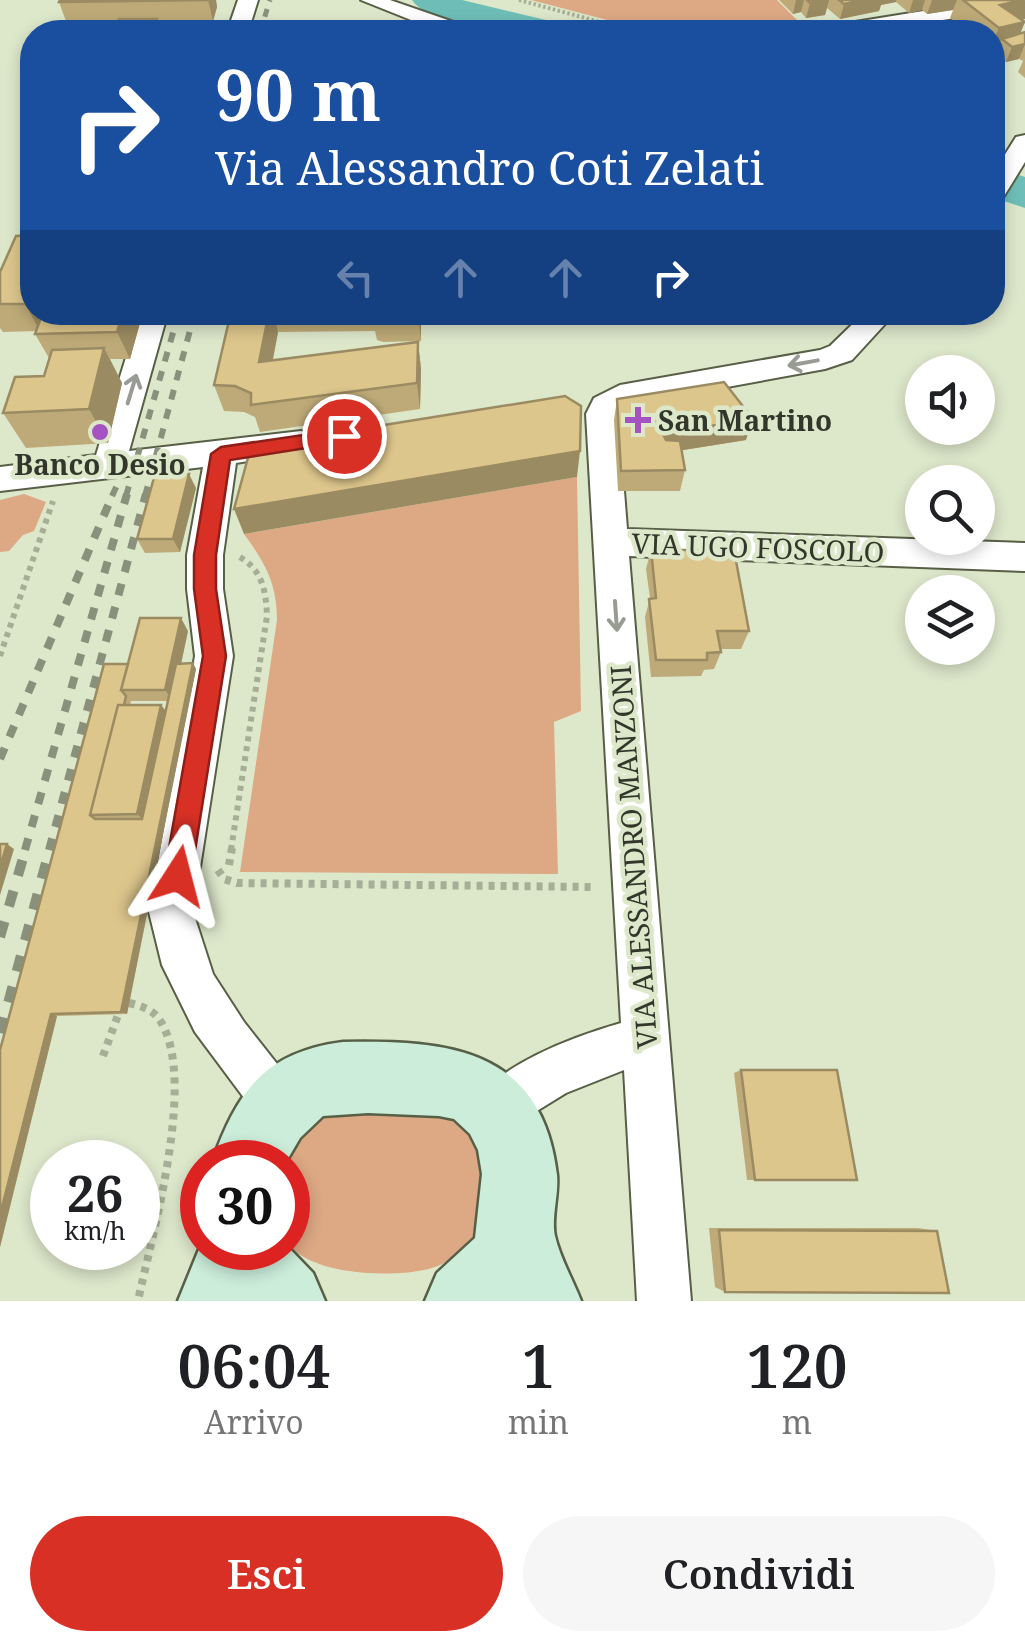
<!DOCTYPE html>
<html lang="it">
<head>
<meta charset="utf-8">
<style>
	body { margin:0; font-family:"Noto Serif",serif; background:#f6f6f6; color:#202124; height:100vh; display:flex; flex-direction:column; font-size:38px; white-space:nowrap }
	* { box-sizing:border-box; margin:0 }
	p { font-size:32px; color:#757577 }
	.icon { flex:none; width:55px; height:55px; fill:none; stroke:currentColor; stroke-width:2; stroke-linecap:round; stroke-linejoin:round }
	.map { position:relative; height:1301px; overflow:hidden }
	.side { display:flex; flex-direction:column; background:#fff; flex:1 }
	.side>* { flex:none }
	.guide { position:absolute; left:20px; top:20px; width:985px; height:305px; border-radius:40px; box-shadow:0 5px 15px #0003; background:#1a4fa0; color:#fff; overflow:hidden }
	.tools { position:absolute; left:905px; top:355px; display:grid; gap:20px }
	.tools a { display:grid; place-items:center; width:90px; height:90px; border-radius:50%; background:#fff; box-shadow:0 5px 15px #0003; font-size:50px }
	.speed { position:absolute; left:30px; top:1140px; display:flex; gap:20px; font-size:50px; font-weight:700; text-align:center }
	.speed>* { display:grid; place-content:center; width:130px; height:130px; border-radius:50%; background:#fff; box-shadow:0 5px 15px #0003; line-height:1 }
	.speed small { font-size:25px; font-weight:400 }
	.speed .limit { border:15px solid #d22; background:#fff; color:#111 }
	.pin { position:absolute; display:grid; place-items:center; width:85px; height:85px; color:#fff; margin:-42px; border:5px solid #fff; border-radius:50%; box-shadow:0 2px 10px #0007 }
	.me { position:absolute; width:110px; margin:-55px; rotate:9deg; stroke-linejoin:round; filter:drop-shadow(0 0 8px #0008) }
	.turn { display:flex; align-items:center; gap:35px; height:210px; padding:0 30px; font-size:45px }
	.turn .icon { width:130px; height:130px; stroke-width:2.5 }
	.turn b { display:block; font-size:70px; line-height:85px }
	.lanes { display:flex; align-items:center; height:95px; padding:0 30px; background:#0003; justify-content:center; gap:50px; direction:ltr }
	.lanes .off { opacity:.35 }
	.eta { display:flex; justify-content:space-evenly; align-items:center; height:170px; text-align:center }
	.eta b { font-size:60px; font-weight:600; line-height:70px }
	.cta { display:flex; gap:20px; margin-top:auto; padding:20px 30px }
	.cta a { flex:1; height:115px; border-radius:60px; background:#d93025; color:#fff; font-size:40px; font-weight:600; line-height:115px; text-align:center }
	.cta a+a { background:#f6f6f6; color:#202124 }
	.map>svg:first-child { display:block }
</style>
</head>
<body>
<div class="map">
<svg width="1025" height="1301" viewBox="0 0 1025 1301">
	<rect width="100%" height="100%" fill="#dde7ca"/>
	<path fill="#dda884" d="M531,0H777L803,26L835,23L846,32H653Z
		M577,477L581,711L554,722L558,874L240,872L277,620C277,583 265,563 244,534Z
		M24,494L46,502L34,531L23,535L9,551L0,552V500Z
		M349,1105L455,1115C477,1138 487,1157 483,1190C482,1201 484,1218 480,1229C474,1243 454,1259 440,1265C407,1280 307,1277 288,1242V1162H281C292,1133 321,1115 349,1105Z"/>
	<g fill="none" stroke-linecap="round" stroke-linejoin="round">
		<path fill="#6ebeb7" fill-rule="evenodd" d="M412,0H462L563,24L568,32C532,34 434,32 412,0Z
			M992,166L1025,177V208L992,197Z"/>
		<defs>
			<path id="street" d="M238,0H258L248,32H227Z
				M361,0H390L468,27L471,32H441Z
				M992,0H1025V7L867,32H847L844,28L855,22Z
				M1025,135V162L1001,201L992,204V175L1016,137Z
				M140,312H168L129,451L301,431L312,435L317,443L312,451L236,463L223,555V589L233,656L193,912L213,974L244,1022L296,1088L304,1105L296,1122L279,1130L262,1122L195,1032L162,965L149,912L195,656L187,589V555L203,467L0,491V467L96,455Z
				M865,312H896L852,360L825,369L629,405L618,414L627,529L1025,543V571L629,556L691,1301H637L624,1070L566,1093L496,1136L478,1129L471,1111C490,1066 576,1036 621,1023L586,414L594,398L620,385L820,350L830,346Z"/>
			<path id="secondary" d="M343,1042C448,1040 542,1048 557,1175C559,1194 551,1218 555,1236C560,1258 573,1280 581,1301H425L437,1273L475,1238L482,1174L478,1150L470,1134L454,1119L439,1116L368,1113L323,1116L300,1138L286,1162H212C237,1092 264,1052 343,1042Z
				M202,1242V1248L288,1247L313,1273L325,1301H178Z"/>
		</defs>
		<use href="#street" stroke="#575f46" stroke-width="4"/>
		<use href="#secondary" stroke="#575f46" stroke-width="5"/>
		<path stroke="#a6ae96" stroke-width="4" stroke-dasharray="2.5 2.5" stroke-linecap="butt" d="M519,0L637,32"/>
		<path stroke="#a6ae96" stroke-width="6" stroke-dasharray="5 5" stroke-linecap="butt" d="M0,656L53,501
			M231,850L267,616C266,590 262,569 238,556"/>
		<path stroke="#a6ae96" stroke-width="8" stroke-dasharray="6 6" stroke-linecap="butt" d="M229,865L232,848
			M218,870L224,879L237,883L593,887
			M129,1003C142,1006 154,1010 161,1022C197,1082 152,1234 138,1301
			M103,1056L118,1015"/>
		<use href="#street" fill="#fff" fill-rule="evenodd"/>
		<use href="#secondary" fill="#ccedda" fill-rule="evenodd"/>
		<path stroke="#89907c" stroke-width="5" stroke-dasharray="8 8" stroke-linecap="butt" d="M260,32L270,0"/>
		<path stroke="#89907c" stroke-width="6" stroke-dasharray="10 10" stroke-linecap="butt" d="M112,496L118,483
			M126,496L179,312
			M145,496L195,312"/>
		<path stroke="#89907c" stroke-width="8" stroke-dasharray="12 12" stroke-linecap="butt" d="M0,759L113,494
			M25,850L127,494
			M49,850L146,494"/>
		<path stroke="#89907c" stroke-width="10" stroke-dasharray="16 16" stroke-linecap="butt" d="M0,937L26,848
			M0,1033L50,848"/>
	</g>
	<path fill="#beaa78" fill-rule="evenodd" d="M216,0L217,7L213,21L67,24L59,2Z
		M779,0H1025L1020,33L1025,32V78L1018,72L1023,61L1019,59L1006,62L995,54L998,47L992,49V32H969L950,18L953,10L927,14L922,10L909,13L896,2L881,5L879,11L840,19L827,8L825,15L806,18L801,12L793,14Z
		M0,272L32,312H143L130,359H110L122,383L108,443L26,448L3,413L44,376L49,358L35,334L36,331L3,332L0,328Z
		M231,312H421V341L383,342L377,340L375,331L278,332L273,360L418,342L421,369L420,409L260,432L255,417L244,412L224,411L214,385Z
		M617,399L746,440L682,450L685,470L680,491H618L614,420Z
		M196,488L180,552L145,553L137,539Z
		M651,550L749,631L741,649H720L721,652L714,669L704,670L701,676L651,677L645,617L650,598L646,569Z
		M188,631L181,664L193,663L196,669L127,1014L57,1016L0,1247V1050L128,664ZM131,701H168L165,710L161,705H130Z
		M741,1070L857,1180H747L734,1073Z
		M709,1228H918L937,1231L725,1292L715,1287Z"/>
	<path fill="#9b8b62" d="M208,0H216L217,7L213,21Z
		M796,0H804L801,12L793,14Z
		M829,0L825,15L806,18L810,3Z
		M865,0H896V2L881,5L879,11L840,19L844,4Z
		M913,0H925L922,10L909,13Z
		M932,0H957L953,10L927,14Z
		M1025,0V19L996,25L1000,5Z
		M157,19L162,32H152Z
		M1025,22L1016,44L1002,39L998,47L992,49V43L999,28Z
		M1025,44L1019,59L1006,62L1012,47Z
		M32,284V312H47L40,331L25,304Z
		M123,312H143L130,359L117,332Z
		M269,312H273L278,332L267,389L259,362Z
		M418,312H421V341Z
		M418,342L421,369L420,409L417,383Z
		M104,348L122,383L108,443L89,409Z
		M753,419L746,440L659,454L663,434Z
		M580,451L577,477L244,534L234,509Z
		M189,474L196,488L180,552L173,539Z
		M181,618L188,631L173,701L165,690Z
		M193,663L196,669L127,1014L121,1012Z
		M161,705L170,716L147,823L137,814Z
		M7,844L14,849L0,895V867Z
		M51,1014L57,1016L0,1247V1215Z"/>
	<path fill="#ddc68c" stroke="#9b8b62" stroke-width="2.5" d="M60,0H208L59,2Z
		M807,0H829L810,3Z
		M839,0H865L844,4Z
		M963,0H1023L1000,5L1025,22L999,28Z
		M119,19H157L152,32H114Z
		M1025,32V44L1012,47L1002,39Z
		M32,235V284L25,304H0V272L16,236Z
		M43,312H123L117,332L35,334Z
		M231,312H269L259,362L418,342L417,383L251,405V393L235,386L214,385Z
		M418,312L378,315L372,313V312Z
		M104,348L89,409L3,413L15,377L44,376L52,350Z
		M724,382L753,419L663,434L666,440L680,441L685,470L621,471L617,399Z
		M565,396L581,406L580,451L234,509L249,454L260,445Z
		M155,474H189L173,539H137Z
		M651,550H734L749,631H717L721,652L707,653V660H656L649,599L656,598Z
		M140,618H181L165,690H121Z
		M193,663L121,1012L51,1014L0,1215V1050L104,664H128L121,690L126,696L124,705H118L90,815L95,819H142L176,664Z
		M118,705H161L137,814L90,815Z
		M0,844H7L0,867Z
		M741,1070H837L857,1180H755Z
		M719,1230L937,1231L949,1293L725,1292Z"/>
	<defs><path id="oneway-shaft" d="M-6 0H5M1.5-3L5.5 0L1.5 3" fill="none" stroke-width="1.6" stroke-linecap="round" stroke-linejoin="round" transform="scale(2.5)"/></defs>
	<g stroke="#999b95">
		<use href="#oneway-shaft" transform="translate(803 363) rotate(170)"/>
		<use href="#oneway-shaft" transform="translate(132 389) rotate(-73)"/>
		<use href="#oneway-shaft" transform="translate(616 616) rotate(86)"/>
	</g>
	<path fill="#d93025" stroke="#8d1f18" stroke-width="2.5" d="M344,429L351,431V441L230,460L216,555V589L226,656L191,876L187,885L178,889L168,885L164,876L203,656L194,589V555L211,454L221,447Z"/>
	<g fill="#a653c2" stroke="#dde7ca" stroke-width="4">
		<path d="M633 405h10v10h10v10h-10v10h-10v-10h-10v-10h10z"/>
		<circle cx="100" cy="432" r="10"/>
	</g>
	<g text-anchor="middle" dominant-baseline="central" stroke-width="9" stroke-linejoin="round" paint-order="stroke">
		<g font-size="28" font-weight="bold" fill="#33372b" stroke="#dde7ca" text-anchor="start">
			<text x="658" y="420">San Martino</text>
			<text x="100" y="464" text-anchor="middle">Banco Desio</text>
		</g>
		<g font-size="28" fill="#33372b" stroke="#dde7ca">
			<text transform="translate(758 547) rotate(2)">VIA UGO FOSCOLO</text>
			<text transform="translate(633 857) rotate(-94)">VIA ALESSANDRO MANZONI</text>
		</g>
	</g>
</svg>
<div class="tools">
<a><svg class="icon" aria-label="sound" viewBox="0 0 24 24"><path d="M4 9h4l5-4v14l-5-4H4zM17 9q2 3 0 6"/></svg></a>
<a><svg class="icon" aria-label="search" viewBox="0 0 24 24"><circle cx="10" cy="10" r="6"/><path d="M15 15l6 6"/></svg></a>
<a><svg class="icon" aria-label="layers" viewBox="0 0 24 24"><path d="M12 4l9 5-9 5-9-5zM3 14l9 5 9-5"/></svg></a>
</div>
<div class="speed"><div>26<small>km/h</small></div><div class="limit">30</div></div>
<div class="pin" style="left:344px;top:436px;background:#d93025"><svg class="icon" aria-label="arrive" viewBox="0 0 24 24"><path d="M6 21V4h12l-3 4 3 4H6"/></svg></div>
<svg class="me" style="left:178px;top:876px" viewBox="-20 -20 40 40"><path d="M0-17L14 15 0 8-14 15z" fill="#d93025" stroke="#fff" stroke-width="4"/></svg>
<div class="guide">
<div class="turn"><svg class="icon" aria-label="right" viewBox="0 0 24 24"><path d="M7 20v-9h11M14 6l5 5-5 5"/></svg><div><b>90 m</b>Via Alessandro Coti Zelati</div></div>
<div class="lanes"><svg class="icon off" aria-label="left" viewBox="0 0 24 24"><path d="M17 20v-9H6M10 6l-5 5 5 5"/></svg><svg class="icon off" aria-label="ahead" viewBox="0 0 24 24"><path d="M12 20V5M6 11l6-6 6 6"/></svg><svg class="icon off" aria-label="ahead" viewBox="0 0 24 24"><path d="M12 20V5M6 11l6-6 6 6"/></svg><svg class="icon" aria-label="right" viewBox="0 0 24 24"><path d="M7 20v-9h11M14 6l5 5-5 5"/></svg></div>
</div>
</div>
<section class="side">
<div class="eta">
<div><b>06:04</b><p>Arrivo</p></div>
<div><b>1</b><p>min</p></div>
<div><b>120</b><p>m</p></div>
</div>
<div class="cta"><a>Esci</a><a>Condividi</a></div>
</section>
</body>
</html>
